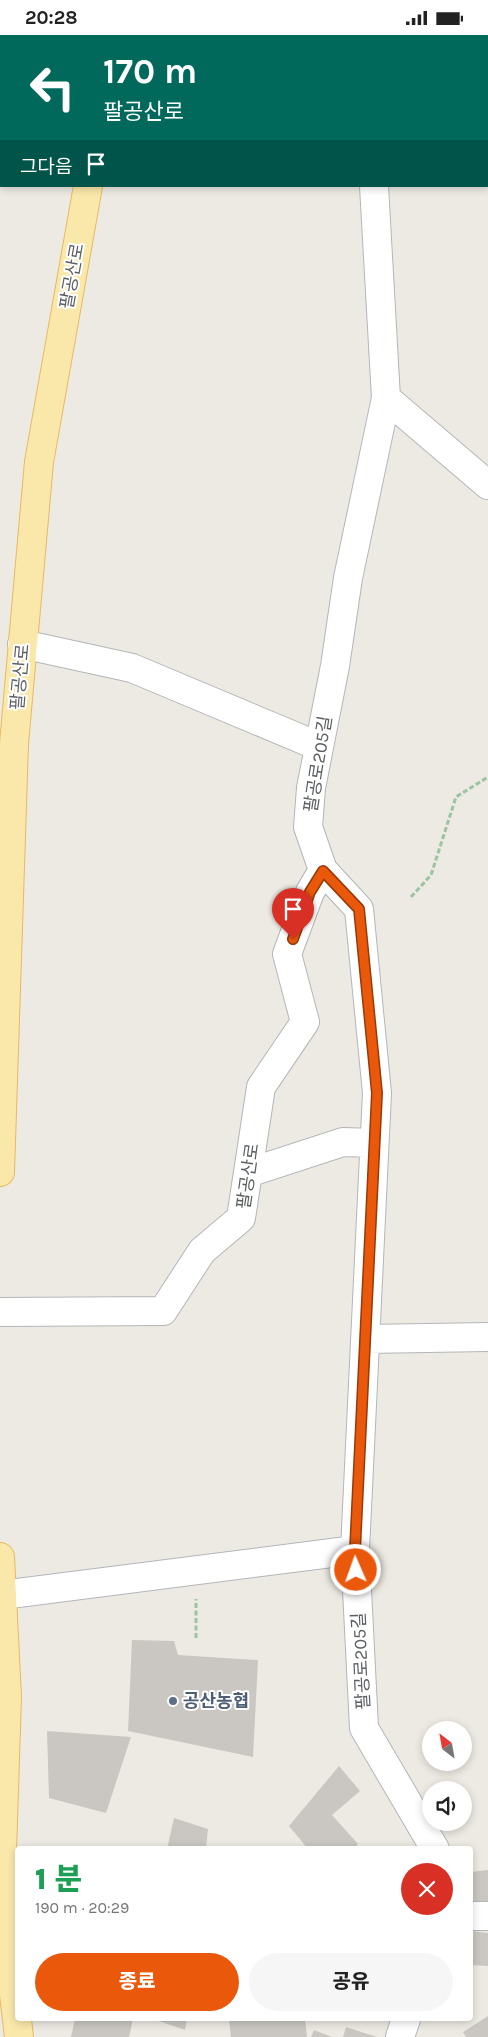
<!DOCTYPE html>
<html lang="ko">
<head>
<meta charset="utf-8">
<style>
	body { margin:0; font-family:Karla,"Noto Sans KR",sans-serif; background:#f6f6f6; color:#222; height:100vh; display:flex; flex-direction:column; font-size:19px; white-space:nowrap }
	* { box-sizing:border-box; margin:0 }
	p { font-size:16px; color:#767676 }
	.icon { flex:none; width:28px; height:28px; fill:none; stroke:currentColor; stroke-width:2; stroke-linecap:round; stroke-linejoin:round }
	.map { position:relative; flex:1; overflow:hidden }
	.side { position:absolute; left:15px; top:1811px; width:458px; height:175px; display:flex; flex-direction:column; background:#fff; border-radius:5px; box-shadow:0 2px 8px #0003 }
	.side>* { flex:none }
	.guide { position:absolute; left:0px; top:0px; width:489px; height:152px; box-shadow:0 2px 8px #0003; background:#00695c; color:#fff; overflow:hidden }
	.needle { width:32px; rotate:329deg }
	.tools { position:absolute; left:422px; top:1686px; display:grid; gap:10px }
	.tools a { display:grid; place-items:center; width:50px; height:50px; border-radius:50%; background:#fff; box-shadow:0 2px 8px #0003; font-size:25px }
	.pin { position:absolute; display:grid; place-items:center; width:42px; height:42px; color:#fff; margin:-51px -21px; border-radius:50% 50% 50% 0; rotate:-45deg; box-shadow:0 0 5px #0007 }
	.pin .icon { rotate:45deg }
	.me { position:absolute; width:55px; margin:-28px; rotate:358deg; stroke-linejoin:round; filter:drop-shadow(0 0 4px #0008) }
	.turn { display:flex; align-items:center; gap:18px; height:105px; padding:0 20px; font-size:22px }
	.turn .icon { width:65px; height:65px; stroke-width:2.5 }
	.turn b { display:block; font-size:35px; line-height:42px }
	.then { display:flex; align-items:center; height:48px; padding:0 20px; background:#0003; gap:10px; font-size:19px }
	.round { display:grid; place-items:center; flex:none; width:52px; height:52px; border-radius:26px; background:#f6f6f6 }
	.head { display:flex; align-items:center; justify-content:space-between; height:85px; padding:0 20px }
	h1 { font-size:30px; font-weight:800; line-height:38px; color:#1e9e55 }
	.cta { display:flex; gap:10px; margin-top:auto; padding:10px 20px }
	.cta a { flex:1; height:58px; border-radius:30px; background:#ea580c; color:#fff; font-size:20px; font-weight:800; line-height:58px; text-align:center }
	.cta a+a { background:#f6f6f6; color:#222 }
	.status { display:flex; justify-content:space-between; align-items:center; height:35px; padding:0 25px; background:#fff; direction:ltr }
	.status svg { height:14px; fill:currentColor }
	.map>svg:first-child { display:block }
</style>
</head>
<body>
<div class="status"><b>20:28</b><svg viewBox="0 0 49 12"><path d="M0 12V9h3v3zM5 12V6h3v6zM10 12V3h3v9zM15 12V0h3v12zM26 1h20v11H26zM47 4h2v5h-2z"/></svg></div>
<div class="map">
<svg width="488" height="2002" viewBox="0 0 488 2002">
	<rect width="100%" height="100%" fill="#edeae3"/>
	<path fill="#cac7c2" d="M132,1605L174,1606L178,1620L258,1625L253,1722L128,1696Z
		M47,1696L131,1702L106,1778L49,1763Z
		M339,1731L360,1756L332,1780L358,1809L354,1814H308L289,1791Z
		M174,1783L208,1794L206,1814H167Z
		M488,1835V1871L470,1872V1837Z
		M470,1896L488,1898V1931L470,1930Z
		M488,1981V2002H466L463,1997Z
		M75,1984H133L129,2002H71Z
		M153,1984H187L185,1995Z
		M229,1984H305L307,2002H231Z
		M346,1992L377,2002H343Z
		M314,1995L332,2002H311Z"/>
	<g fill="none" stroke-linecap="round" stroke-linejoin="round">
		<defs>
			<path id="minor" d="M347,0V1
				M374,151L386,363L348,543L335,631L311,753L308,792L323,835L359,874L377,1058L355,1515L364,1693L435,1814
				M386,363L488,450
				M22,609L132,633L318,711
				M248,1138L343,1107L374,1108
				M0,1277L163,1276L202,1216L241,1183L261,1052L305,987L287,919L310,857L323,835
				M365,1304L488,1302
				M2,1560L355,1515
				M470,1881H488
				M400,2002L406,1984"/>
			<path id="major" d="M113,1V0
				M0,1137L14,709L39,427L88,151
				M0,1522L7,1662L1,1848L19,2002"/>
		</defs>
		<use href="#minor" stroke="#b3b6b9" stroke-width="30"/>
		<use href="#major" stroke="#e9b95f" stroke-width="30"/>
		<path stroke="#9ac4a2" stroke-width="3" stroke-dasharray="5 2.5" stroke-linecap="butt" d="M411,862L431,840L456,762L488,742
			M196,1603V1564"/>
		<use href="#minor" stroke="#fff" stroke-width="28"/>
		<use href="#major" stroke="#fae8aa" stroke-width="28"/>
	</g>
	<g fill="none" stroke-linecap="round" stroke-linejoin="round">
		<defs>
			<path id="route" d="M293,904L310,857L323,836L359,874L377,1058L355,1515L356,1535"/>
		</defs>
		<use href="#route" stroke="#983908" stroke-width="12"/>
		<use href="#route" stroke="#ea580c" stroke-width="9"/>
	</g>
	<circle fill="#5c6f8a" stroke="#fff" stroke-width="2" cx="173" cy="1666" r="5"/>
	<g text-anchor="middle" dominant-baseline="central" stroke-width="4" stroke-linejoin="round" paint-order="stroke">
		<g font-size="18" fill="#5b5f62" stroke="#fff">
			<text transform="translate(72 241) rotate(-80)">팔공산로</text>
			<text transform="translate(20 642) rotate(-85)">팔공산로</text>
			<text transform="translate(318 729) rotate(-81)">팔공로205길</text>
			<text transform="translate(248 1141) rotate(-82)">팔공산로</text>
			<text transform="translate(361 1626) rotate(-93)">팔공로205길</text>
		</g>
		<g font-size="18" font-weight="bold" fill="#4e5e75" stroke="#fff" text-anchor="start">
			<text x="183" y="1666">공산농협</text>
		</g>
	</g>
</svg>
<div class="tools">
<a><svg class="needle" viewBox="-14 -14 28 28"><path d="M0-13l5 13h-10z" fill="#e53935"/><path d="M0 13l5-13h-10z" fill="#767676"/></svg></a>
<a><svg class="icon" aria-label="sound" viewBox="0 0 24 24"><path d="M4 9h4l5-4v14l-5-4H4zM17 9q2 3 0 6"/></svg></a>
</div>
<div class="pin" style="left:293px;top:904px;background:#d93025"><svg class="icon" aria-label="arrive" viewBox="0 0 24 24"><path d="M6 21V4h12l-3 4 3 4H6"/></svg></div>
<svg class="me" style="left:356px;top:1535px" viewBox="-20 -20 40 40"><circle r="17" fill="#ea580c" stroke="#fff" stroke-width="3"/><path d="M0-11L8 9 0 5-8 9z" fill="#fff"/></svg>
<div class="guide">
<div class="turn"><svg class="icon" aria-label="left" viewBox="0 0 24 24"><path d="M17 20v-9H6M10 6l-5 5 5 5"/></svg><div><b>170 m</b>팔공산로</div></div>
<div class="then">그다음<svg class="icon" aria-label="arrive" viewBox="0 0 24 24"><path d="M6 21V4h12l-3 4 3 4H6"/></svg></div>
</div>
<section class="side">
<div class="head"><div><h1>1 분</h1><p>190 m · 20:29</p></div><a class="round" style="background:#d93025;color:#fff"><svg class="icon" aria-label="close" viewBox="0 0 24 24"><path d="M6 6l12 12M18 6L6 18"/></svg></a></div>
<div class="cta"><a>종료</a><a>공유</a></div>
</section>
</div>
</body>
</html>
